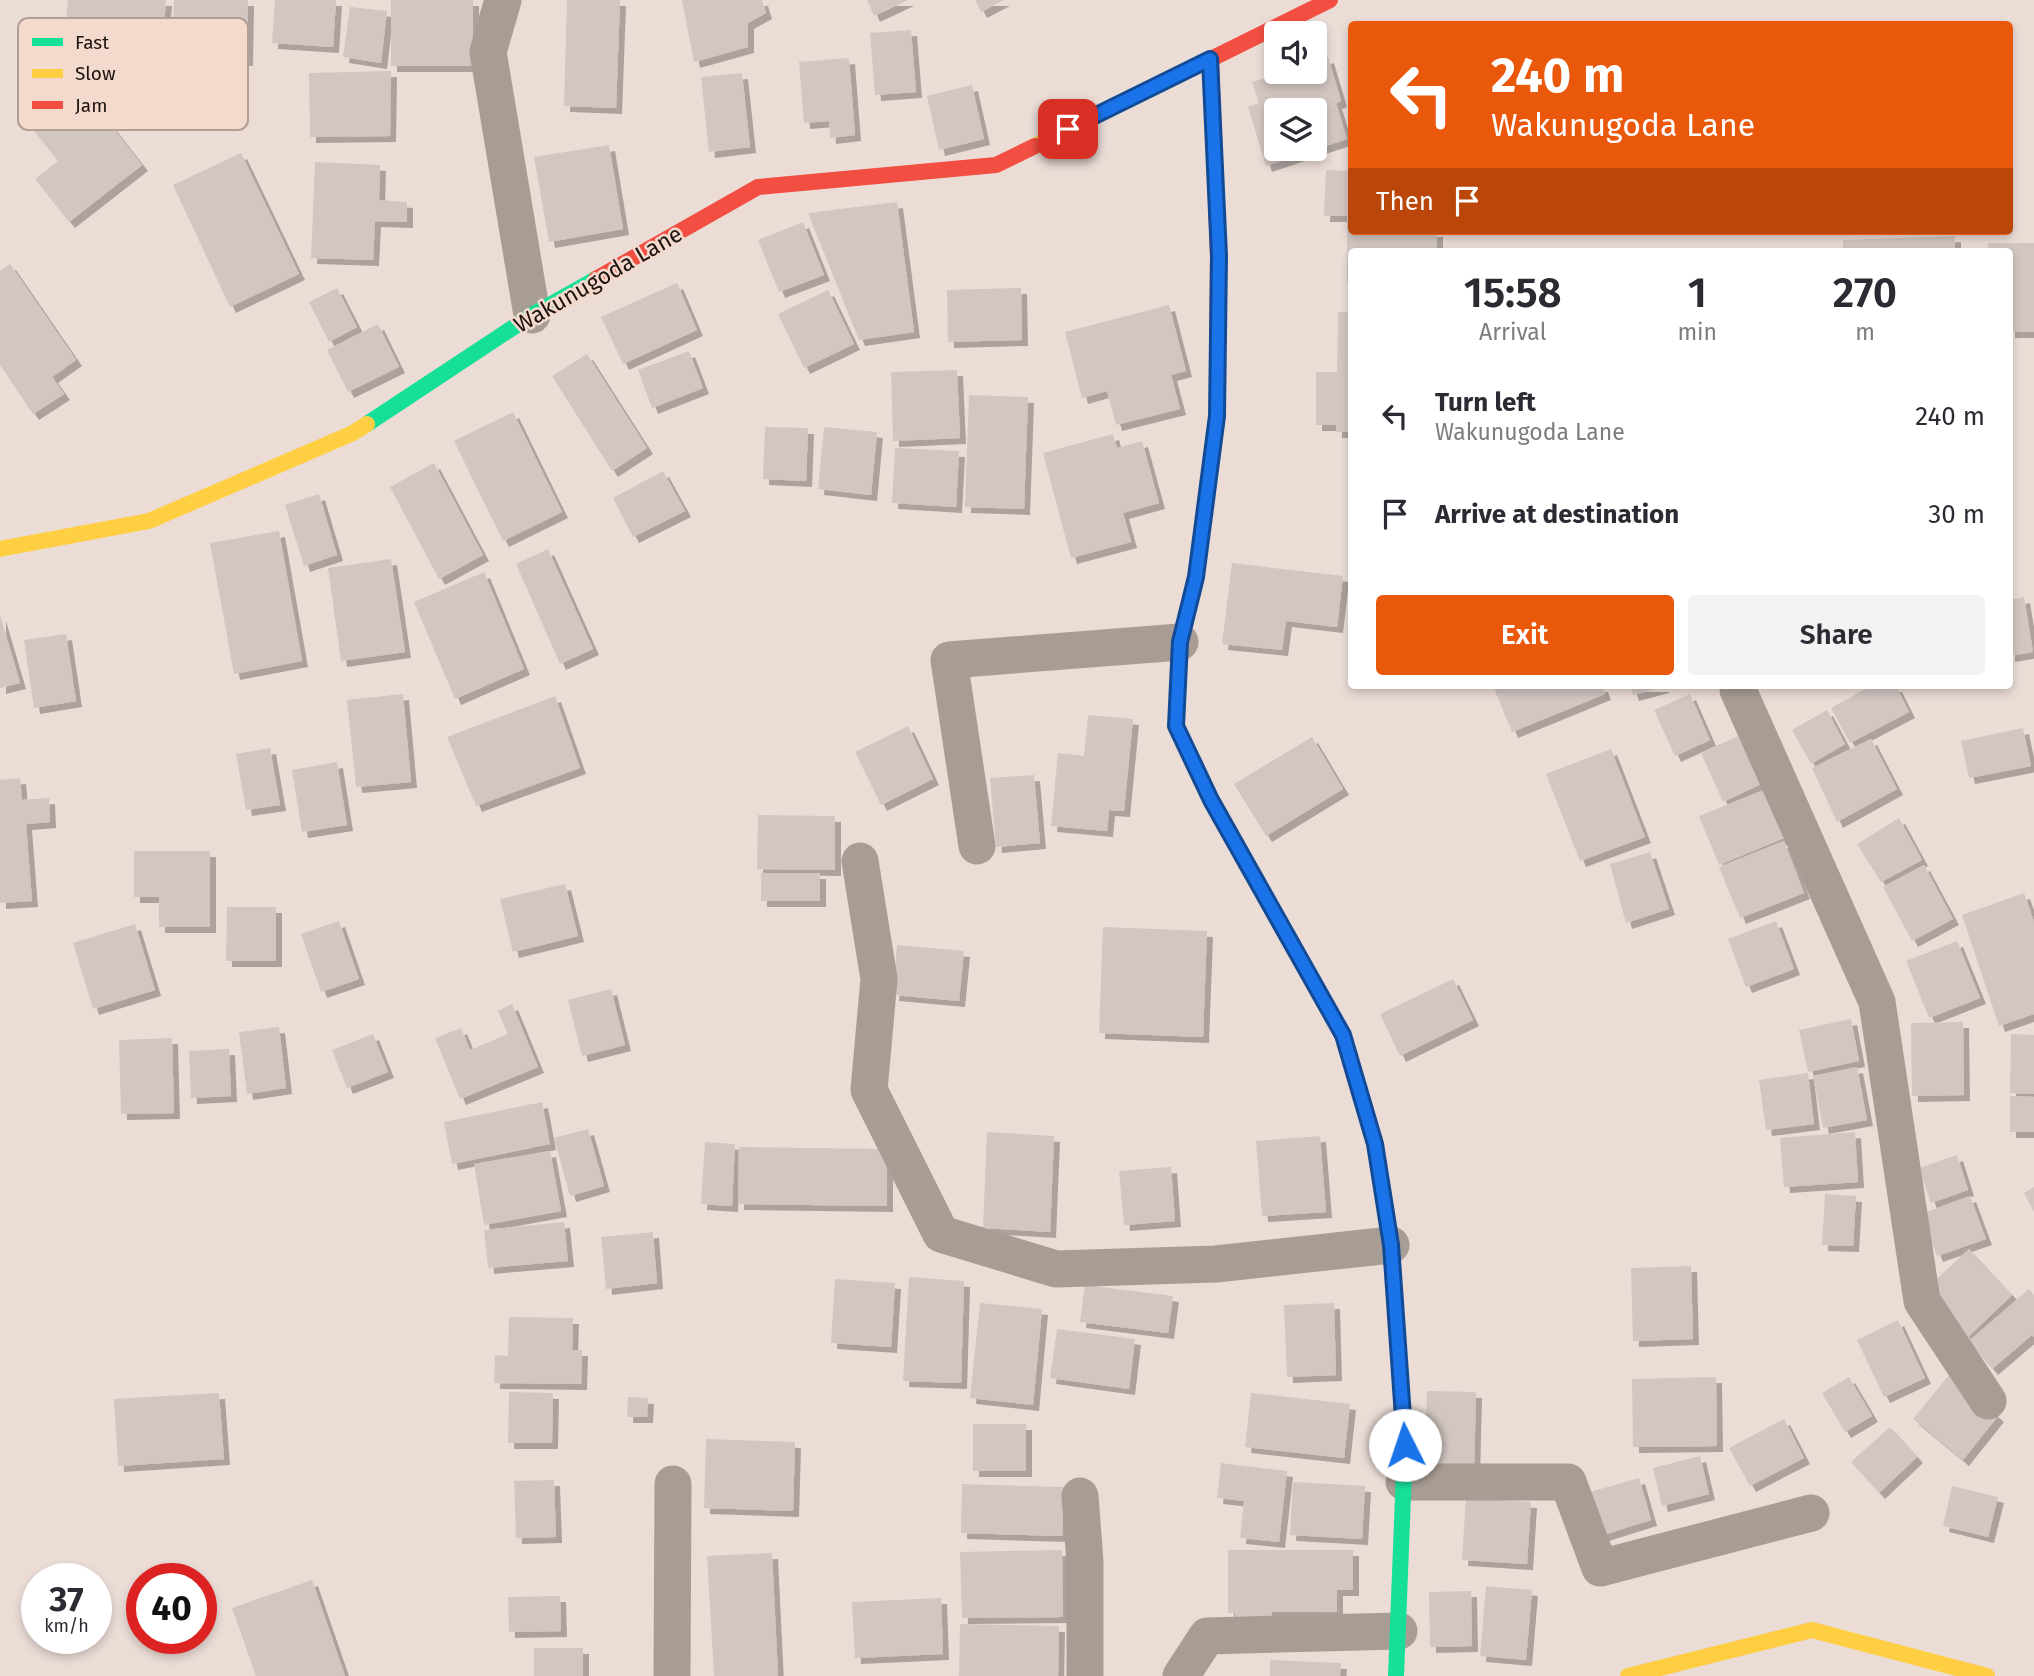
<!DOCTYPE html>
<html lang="en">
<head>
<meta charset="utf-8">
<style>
	body { margin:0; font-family:"Fira Sans",sans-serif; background:#f2f2f3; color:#2b2b33; height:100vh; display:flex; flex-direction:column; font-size:26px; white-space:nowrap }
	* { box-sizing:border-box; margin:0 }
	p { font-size:23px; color:#7c7c81 }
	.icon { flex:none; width:38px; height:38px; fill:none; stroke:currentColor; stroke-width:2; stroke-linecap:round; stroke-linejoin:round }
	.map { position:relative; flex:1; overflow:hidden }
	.panel { position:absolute; left:1348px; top:248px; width:665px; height:441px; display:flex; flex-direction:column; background:#fff; border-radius:7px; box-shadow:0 4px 10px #0003 }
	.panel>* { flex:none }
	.guide { position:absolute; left:1348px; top:21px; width:665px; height:214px; border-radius:7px; box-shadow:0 4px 10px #0003; background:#ea580c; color:#fff; overflow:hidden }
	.tools { position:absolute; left:1264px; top:21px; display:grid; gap:14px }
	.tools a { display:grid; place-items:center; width:63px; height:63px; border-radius:7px; background:#fff; box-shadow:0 4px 10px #0003; font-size:35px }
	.speed { position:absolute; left:21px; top:1563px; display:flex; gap:14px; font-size:35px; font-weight:700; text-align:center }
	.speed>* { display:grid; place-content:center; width:91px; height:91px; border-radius:50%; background:#fff; box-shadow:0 4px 10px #0003; line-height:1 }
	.speed small { font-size:18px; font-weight:400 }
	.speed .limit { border:10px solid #d22; background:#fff; color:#111 }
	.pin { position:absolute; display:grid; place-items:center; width:60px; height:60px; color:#fff; margin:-30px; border-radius:14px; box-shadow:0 4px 10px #0006 }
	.me { position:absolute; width:77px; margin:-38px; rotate:356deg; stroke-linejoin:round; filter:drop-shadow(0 0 5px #0008) }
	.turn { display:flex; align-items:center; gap:24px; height:147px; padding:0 28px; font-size:32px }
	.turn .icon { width:91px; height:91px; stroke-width:2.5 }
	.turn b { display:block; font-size:49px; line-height:60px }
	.then { display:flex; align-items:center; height:66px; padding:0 28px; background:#0003; gap:14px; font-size:26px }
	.eta { display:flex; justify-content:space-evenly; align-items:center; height:119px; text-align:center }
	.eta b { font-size:42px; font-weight:600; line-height:49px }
	.action { display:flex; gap:14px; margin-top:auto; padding:14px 28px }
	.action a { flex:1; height:80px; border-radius:7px; background:#ea580c; color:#fff; font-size:28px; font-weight:600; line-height:80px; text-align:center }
	.action a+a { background:#f2f2f3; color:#2b2b33 }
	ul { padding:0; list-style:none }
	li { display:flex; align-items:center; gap:21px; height:98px; padding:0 28px }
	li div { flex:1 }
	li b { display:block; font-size:26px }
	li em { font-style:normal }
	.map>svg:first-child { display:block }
</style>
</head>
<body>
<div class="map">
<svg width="2034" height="1676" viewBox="0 0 2034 1676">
	<defs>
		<filter id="shadow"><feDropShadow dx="6" dy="6" stdDeviation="0" flood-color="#0004"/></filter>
	</defs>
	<rect width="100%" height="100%" fill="#ebdcd6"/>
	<path fill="#d2c6c1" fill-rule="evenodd" filter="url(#shadow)" d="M68,0H166L163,38L65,30Z
		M174,0H248L247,60L172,59Z
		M275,0H336L333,47L272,43Z
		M391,0H473V66H391Z
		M567,0H620L616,108L564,106Z
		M682,0H762L766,13L748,23V47L694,62Z
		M867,0H908L874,16Z
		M975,0H1004L981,12Z
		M350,7L387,11L381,63L343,57Z
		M911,30L916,92L875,95L870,33Z
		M1328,57L1341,101L1336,103L1347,139L1266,166L1248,107L1259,103L1252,82L1284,72H1314V62ZM1276,110H1314V149H1276Z
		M849,58L855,135L830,138L829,121L804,123L799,62Z
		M69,71L142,165L69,222L35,179L58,161L18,111Z
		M391,71L390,136L310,137L309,73Z
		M742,73L750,147L709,152L701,77Z
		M972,85L984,139L939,150L927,96Z
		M609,145L623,229L549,242L534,157Z
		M241,153L299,274L230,307L173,185Z
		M315,162L380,165L379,200L407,202V222L375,221L373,260L311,258Z
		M1326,170L1351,171V231H1437V252H1351V284H1347V216H1324Z
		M897,202L914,332L859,340L808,213Z
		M803,222L824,275L779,292L758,240Z
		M1955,236V252H1843V240Z
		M1988,243H2034V332H2009V252H1989Z
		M10,264L76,360L52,377L64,394L33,414L0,365V271Z
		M677,283L697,330L623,364L601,317Z
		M337,288L357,327L329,342L309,302Z
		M1021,288L1022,340L948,342L947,290Z
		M828,290L854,344L804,368L778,314Z
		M1169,305L1186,371L1171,375L1180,409L1116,425L1107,391L1082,398L1065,332Z
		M1338,312H1351V432H1336V425H1316V372H1337Z
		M378,324L399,367L348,392L327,350Z
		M689,351L703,388L652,408L638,370Z
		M587,354L647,448L612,471L552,376Z
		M957,370L960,438L893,441L891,372Z
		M969,395L1028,397L1024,509L965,507Z
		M513,412L562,512L503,541L454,441Z
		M765,427L808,428L806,481L763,479Z
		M824,427L877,432L871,495L818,489Z
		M1113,434L1117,448L1142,441L1159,503L1123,513L1131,542L1071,558L1043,453Z
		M895,448L959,451L956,507L892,503Z
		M434,463L483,555L439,579L390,487Z
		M663,471L685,511L633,537L613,498Z
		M319,494L337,555L304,566L285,505Z
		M279,531L302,661L234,674L210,543Z
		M548,549L593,649L560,664L516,564Z
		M391,559L405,652L341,661L328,568Z
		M1232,563L1343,576L1337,627L1286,621L1282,650L1222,644Z
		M484,572L524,669L455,699L414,602Z
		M2024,597L2033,652L2009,656V600Z
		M0,615L20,683L0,688Z
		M66,634L76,701L34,708L24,640Z
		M1493,686H1602L1605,694L1512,732Z
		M1630,686H1663V687L1633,695Z
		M1871,686H1896L1909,712L1850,743L1831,708Z
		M403,694L411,782L356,787L347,700Z
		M1690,694L1710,740L1675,756L1654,710Z
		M555,696L580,768L476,806L447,737Z
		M1827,710L1845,744L1811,764L1792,730Z
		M1088,715L1133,719L1124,811L1109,810L1107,831L1051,826L1058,753L1084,756Z
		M908,726L933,779L881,805L855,752Z
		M2023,728L2031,766L1969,778L1961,741Z
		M1738,736L1761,784L1723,802L1701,753Z
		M1312,737L1343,789L1266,836L1234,784Z
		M1871,739L1897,789L1837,822L1812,768Z
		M270,748L280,805L246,810L236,754Z
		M1611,749L1645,837L1580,861L1546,774Z
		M337,762L347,825L302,832L292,770Z
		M1034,775L1040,843L996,847L990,778Z
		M20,778L22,800L49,798L50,822L26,824L32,901L0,903V780Z
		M1764,790L1784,838L1719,865L1699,816Z
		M758,815L835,816V870L757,869Z
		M1899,818L1922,860L1881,882L1857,844Z
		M1784,841L1804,893L1740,918L1719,867Z
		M134,851H210V927H159V897H134Z
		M1650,852L1669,909L1626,923L1610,864Z
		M1924,865L1953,919L1912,941L1883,887Z
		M761,873H820V901H761Z
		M565,884L578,936L513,952L500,899Z
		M2024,893L2034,922V1014L1999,1026L1962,915Z
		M227,907H276V961H226Z
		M339,921L359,979L321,992L301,934Z
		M1776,921L1794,969L1746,987L1728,939Z
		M135,924L155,990L93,1009L73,943Z
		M1103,927L1207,931L1203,1037L1099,1033Z
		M1957,941L1980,998L1929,1018L1906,961Z
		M897,945L964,951L959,1001L893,995Z
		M1453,979L1473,1020L1400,1056L1380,1014Z
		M611,989L625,1045L582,1056L568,1000Z
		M512,1004L538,1067L460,1099L435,1038L461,1028L470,1050L508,1034L498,1011Z
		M1851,1019L1859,1061L1808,1072L1799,1030Z
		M1963,1022L1964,1095L1912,1096L1911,1023Z
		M279,1027L286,1088L247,1094L239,1032Z
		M373,1034L388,1072L347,1088L332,1050Z
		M2011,1034L2034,1035V1094L2010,1093Z
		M172,1038L174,1113L121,1114L119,1040Z
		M229,1049L231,1096L191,1098L189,1051Z
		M1857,1067L1867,1120L1823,1128L1813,1076Z
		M1808,1073L1814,1124L1766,1130L1759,1080Z
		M2010,1096L2034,1097V1132H2010Z
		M542,1102L550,1144L452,1164L444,1122Z
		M588,1129L604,1186L570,1196L554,1138Z
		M987,1132L1054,1136L1050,1232L983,1228Z
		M1855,1132L1858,1182L1784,1187L1780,1138Z
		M1320,1136L1326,1212L1262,1216L1256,1141Z
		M705,1142L735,1144L732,1206L701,1204Z
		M739,1147L887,1149V1206L738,1204Z
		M550,1151L561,1211L484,1225L474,1164Z
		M1957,1155L1968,1190L1931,1203L1919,1168Z
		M1171,1167L1175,1221L1124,1225L1119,1171Z
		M2034,1187V1212L2024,1193Z
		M1825,1194L1856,1196L1853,1246L1822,1245Z
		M1970,1196L1986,1239L1937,1256L1921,1214Z
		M564,1222L568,1261L488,1268L484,1230Z
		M653,1232L657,1283L606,1289L601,1237Z
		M1969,1249L2012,1295L1968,1337L1925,1290Z
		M1691,1266L1693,1339L1633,1341L1631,1268Z
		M909,1277L964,1281L961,1383L903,1381Z
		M835,1279L895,1283L891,1347L831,1343Z
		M1085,1285L1173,1296L1168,1333L1080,1322Z
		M2029,1289L2034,1295V1337L2032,1335L1992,1369L1969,1341Z
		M980,1303L1042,1309L1033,1405L970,1398Z
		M1334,1303L1336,1375L1287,1377L1284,1305Z
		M509,1317L573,1318L572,1350H582L581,1384L494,1383L495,1355L508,1356Z
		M1898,1320L1925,1378L1884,1397L1857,1340Z
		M1057,1329L1135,1339L1129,1389L1050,1378Z
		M1949,1375L1998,1416L1963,1460L1913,1419Z
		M1716,1377L1717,1446L1633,1447L1632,1379Z
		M1849,1377L1872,1416L1845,1432L1822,1393Z
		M1427,1391L1476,1392L1474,1473L1425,1472Z
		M509,1392L553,1393L552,1443H508Z
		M219,1393L224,1459L118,1466L114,1399Z
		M1251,1393L1350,1404L1344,1458L1245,1447Z
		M628,1397L648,1398L647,1417H627Z
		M1784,1419L1804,1458L1750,1486L1729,1448Z
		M973,1424H1026V1471H973Z
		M1890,1427L1917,1457L1879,1493L1851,1462Z
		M706,1439L795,1442L793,1511L704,1508Z
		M1700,1456L1709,1494L1662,1506L1653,1468Z
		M1221,1463L1287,1471L1279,1542L1240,1538L1244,1501L1217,1498Z
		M1639,1478L1651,1520L1603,1535L1590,1492Z
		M554,1480L556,1537L516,1538L514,1481Z
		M1293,1482L1365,1486L1362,1539L1290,1535Z
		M962,1484L1064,1487L1062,1536L961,1533Z
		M1952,1486L1998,1497L1988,1537L1943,1526Z
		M1466,1498L1531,1502L1527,1564L1462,1560Z
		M1062,1550L1063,1617L962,1618L960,1552Z
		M1228,1550H1353V1590H1337V1612H1272V1628H1235V1613H1228Z
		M772,1553L778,1676H714L707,1556Z
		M312,1580L345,1676H256L232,1608Z
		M1486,1586L1532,1590L1526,1660L1480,1656Z
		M1471,1591L1472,1646L1430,1647L1429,1592Z
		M560,1596L561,1631L509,1632L508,1597Z
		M941,1598L943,1654L855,1658L852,1602Z
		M960,1624L1059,1626L1058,1676H959Z
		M534,1648H583V1676H534Z
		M1270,1660L1341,1663L1340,1676H1270Z"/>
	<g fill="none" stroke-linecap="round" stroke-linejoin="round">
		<path stroke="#a89d94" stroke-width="37" d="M503,0L488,52L532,315
			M1738,690L1877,1002L1922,1301L1988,1401
			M977,846L949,660L1180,642
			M860,861L879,979L869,1090L941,1234L1056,1269L1216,1264L1391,1245
			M1404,1482H1568L1600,1568L1811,1513
			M1080,1496L1085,1562V1676
			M672,1676L673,1484
			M1181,1676L1207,1636L1399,1631"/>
		<path stroke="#16e098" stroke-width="16" d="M1217,383V416L1196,577L1180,642L1176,726L1211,800L1248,865
			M367,424L532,315L596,279
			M1376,1149L1391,1245L1405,1445L1396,1676"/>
		<path stroke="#ffcf43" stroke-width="16" d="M1035,146L1211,59
			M0,549L149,521L353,433L367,424
			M1628,1676L1812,1630L1987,1676"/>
		<path stroke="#f24e42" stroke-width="16" d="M596,279L758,187L996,165L1035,146
			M1217,383L1218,256L1211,59L1330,0
			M1248,865L1343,1035L1376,1149"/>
	</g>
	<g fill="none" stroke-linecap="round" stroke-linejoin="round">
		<defs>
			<path id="route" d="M1068,129L1210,59L1219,256L1217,416L1196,577L1180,642L1176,726L1211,800L1343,1035L1375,1144L1391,1245L1405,1445"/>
		</defs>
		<use href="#route" stroke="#114b97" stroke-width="18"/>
		<use href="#route" stroke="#1a73e8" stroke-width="12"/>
	</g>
	<g text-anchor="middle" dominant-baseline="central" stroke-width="5" stroke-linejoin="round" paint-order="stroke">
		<g font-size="23" fill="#1c130f" stroke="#f4d9cd">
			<text transform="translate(598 279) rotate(-30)">Wakunugoda Lane</text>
		</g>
	</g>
	<rect x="18" y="18" width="230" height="112" rx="10" fill="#f4d9cd" stroke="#b39e94" stroke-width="2"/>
	<rect x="32" y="38" width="31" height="8" fill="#16e098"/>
	<rect x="32" y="69" width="31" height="9" fill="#ffcf43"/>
	<rect x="32" y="101" width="31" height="8" fill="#f24e42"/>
	<g font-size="19" fill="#1c130f">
		<text x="75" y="49">Fast</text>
		<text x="75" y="80">Slow</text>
		<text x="75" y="112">Jam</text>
	</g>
</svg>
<div class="tools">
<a><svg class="icon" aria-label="sound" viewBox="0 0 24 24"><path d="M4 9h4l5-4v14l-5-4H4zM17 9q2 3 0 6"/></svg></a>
<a><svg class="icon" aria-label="layers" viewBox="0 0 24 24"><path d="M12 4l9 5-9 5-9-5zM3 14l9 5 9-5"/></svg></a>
</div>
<div class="speed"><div>37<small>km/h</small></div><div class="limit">40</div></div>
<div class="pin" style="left:1068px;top:129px;background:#d93025"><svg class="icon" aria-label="arrive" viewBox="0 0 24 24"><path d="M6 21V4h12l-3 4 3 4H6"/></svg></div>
<svg class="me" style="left:1405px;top:1445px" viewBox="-20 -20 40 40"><circle r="19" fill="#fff"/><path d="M0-13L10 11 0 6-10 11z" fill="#1a73e8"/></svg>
<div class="guide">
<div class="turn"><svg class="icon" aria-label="left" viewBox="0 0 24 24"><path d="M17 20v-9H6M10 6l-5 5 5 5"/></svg><div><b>240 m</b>Wakunugoda Lane</div></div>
<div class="then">Then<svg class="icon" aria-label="arrive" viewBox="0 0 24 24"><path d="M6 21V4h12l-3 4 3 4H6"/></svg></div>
</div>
<section class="panel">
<div class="eta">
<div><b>15:58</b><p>Arrival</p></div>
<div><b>1</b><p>min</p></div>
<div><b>270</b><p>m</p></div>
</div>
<ul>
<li><svg class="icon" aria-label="left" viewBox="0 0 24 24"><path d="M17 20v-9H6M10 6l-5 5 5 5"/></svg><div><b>Turn left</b><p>Wakunugoda Lane</p></div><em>240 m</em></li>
<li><svg class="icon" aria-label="arrive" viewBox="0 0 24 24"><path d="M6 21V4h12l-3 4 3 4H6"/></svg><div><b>Arrive at destination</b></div><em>30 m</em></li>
</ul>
<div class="action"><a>Exit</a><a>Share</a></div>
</section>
</div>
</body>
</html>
